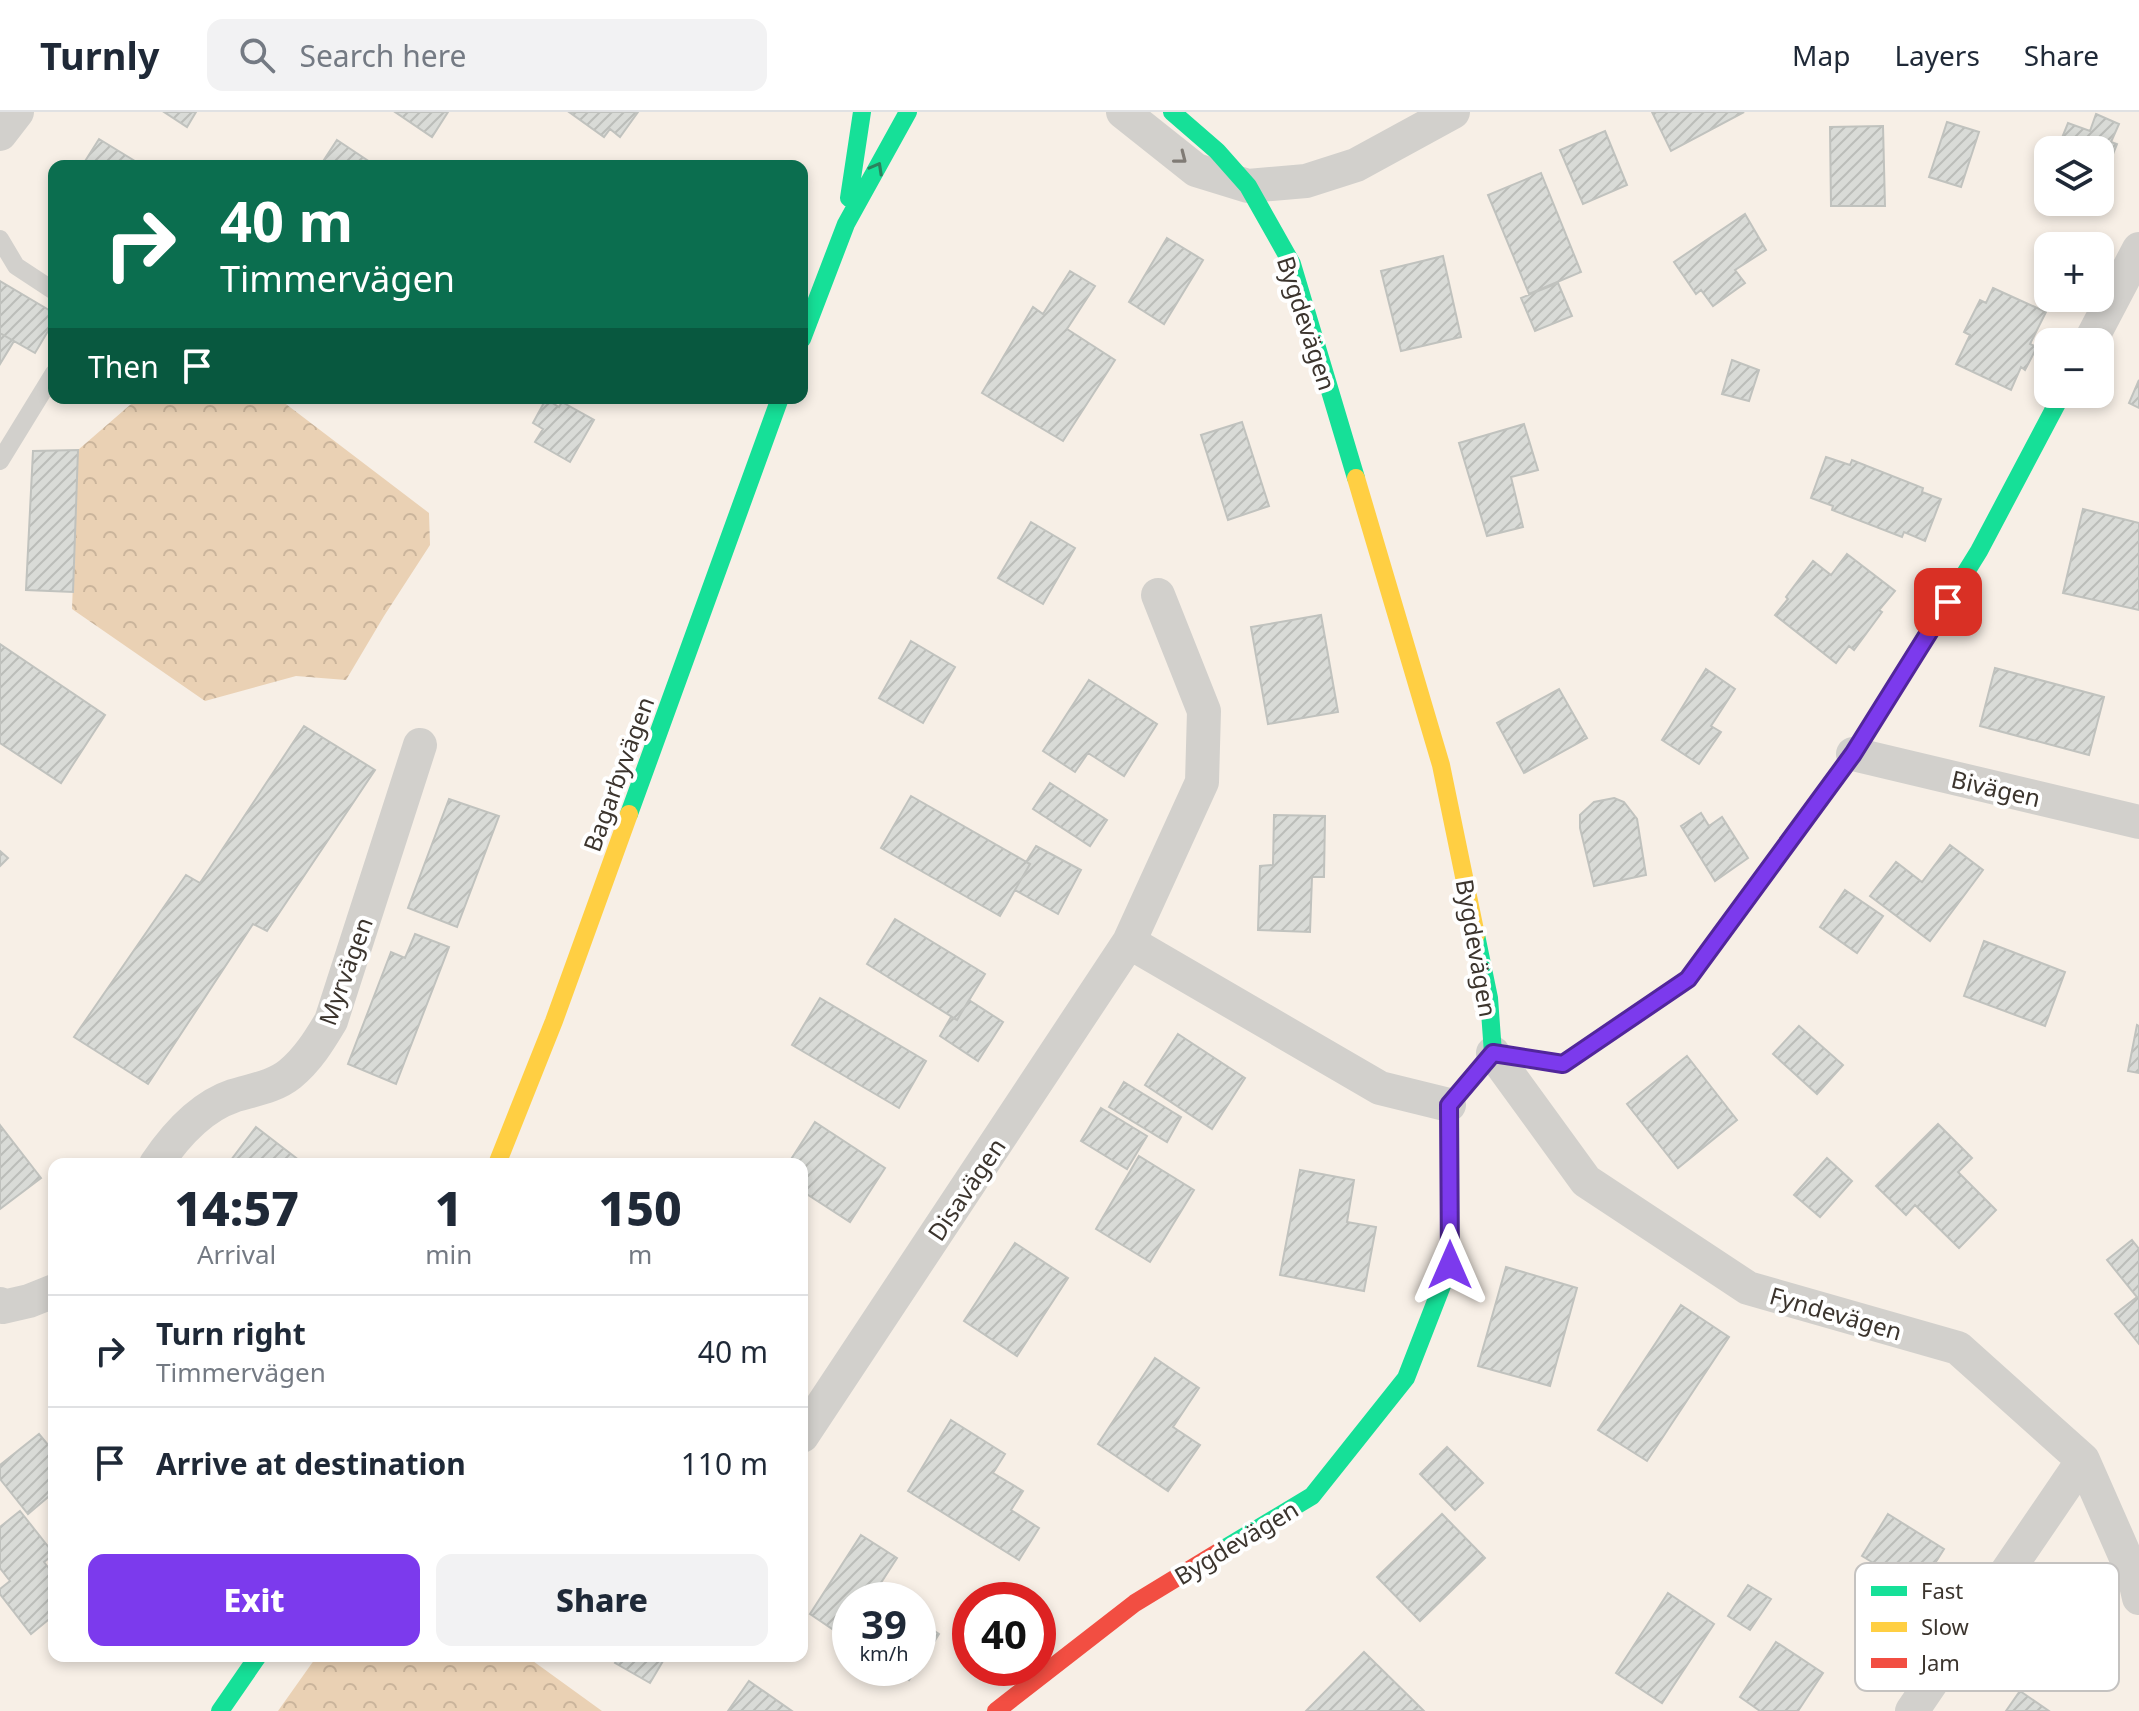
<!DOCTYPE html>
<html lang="en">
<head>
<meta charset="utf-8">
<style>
	body { margin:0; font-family:"Noto Sans",sans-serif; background:#f2f2f3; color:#1f2937; height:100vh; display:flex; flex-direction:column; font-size:30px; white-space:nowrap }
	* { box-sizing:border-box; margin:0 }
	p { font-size:26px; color:#747a83 }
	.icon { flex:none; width:44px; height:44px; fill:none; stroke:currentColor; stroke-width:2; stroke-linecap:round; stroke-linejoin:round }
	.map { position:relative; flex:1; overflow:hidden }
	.sheet { position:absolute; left:48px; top:1046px; width:760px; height:504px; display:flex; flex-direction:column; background:#fff; border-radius:16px; box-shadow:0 4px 12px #0003 }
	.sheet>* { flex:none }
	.hud { position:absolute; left:48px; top:48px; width:760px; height:244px; border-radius:16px; box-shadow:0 4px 12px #0003; background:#0b6e4f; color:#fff; overflow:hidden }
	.buttons { position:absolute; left:2034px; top:24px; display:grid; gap:16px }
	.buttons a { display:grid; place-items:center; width:80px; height:80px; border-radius:16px; background:#fff; box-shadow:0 4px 12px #0003; font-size:40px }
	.speed { position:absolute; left:832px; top:1470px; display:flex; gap:16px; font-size:40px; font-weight:700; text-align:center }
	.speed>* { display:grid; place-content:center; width:104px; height:104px; border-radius:50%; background:#fff; box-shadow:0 4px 12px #0003; line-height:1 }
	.speed small { font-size:20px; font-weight:400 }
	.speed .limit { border:12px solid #d22; background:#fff; color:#111 }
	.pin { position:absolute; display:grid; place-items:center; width:68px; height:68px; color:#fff; margin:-34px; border-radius:16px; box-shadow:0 4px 12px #0006 }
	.me { position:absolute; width:88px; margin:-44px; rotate:0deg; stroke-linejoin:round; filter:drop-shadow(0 0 6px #0008) }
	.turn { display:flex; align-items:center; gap:28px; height:168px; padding:0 40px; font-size:36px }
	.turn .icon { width:104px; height:104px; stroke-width:2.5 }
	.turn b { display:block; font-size:56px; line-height:68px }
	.then { display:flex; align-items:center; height:76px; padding:0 40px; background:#0003; gap:16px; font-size:30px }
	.eta { display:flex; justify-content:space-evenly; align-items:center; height:136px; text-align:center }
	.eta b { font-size:48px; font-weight:800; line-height:56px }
	.primary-button { display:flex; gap:16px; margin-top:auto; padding:16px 40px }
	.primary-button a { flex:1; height:92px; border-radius:16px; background:#7c3aed; color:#fff; font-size:32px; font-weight:800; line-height:92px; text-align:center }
	.primary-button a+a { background:#f2f2f3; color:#1f2937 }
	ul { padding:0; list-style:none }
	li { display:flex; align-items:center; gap:24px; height:112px; padding:0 40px; border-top:2px solid #e0e1e3 }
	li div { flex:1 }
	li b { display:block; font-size:30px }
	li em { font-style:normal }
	header { display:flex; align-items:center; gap:48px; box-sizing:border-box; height:112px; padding:0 40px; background:#fff; border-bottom:2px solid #e0e1e3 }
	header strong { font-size:38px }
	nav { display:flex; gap:44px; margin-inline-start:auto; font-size:28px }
	.search { width:560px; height:72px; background:#f2f2f3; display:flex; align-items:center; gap:20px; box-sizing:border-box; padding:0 28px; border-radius:16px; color:#747a83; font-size:30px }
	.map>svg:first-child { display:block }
</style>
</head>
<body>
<header>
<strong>Turnly</strong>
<div class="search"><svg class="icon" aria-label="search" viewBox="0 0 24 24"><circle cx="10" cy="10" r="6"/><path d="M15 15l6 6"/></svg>Search here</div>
<nav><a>Map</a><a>Layers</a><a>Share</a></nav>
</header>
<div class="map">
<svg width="2139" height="1599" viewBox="0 0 2139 1599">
	<defs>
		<pattern id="forest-crowns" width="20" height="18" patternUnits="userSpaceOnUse" patternTransform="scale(2)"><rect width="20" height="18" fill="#ead1b4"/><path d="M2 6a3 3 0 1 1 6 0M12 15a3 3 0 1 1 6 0" fill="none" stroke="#cab49b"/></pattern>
		<pattern id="building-hatch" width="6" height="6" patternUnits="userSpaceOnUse" patternTransform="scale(2)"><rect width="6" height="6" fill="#d9dbd7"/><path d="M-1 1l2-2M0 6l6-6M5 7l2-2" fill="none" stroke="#bbbdb9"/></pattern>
	</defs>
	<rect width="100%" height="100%" fill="#f7efe6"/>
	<path fill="url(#forest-crowns)" d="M138,286H278L429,401L430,433L384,504L346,568L296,564L205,589L72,497L78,338Z
		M317,1544H526L602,1599H278Z"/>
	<path fill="url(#building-hatch)" stroke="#c0c2be" stroke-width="2" d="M164,0H196L187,15Z
		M395,0H448L432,25Z
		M569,0H638L620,25L610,17L604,25Z
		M1652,0H1744L1671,39Z
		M2096,2L2119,12L2111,30L2117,32L2102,69L2100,68V38H2057L2068,11L2090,19Z
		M1947,10L1979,20L1961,75L1929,65Z
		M1883,14L1885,94H1831L1830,15Z
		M1605,19L1627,73L1583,92L1560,38Z
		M99,27L143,54H82Z
		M337,28L376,54H320Z
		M1541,61L1581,160L1529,182L1488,83Z
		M1745,102L1766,138L1735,158L1745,171L1713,194L1701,178L1696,182L1674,150Z
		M1167,126L1203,148L1164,212L1129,190Z
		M1443,144L1461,225L1401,239L1381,159Z
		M1070,159L1095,174L1067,217L1115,248L1063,329L982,281L1033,195L1043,202Z
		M0,169L54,201V209L35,241L0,221Z
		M1558,171L1572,204L1535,219L1521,186Z
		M1993,176L2046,200L2030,232L2037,235L2025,258L2021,255L2011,278L1956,252L1970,223L1964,220L1980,188L1986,191Z
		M0,221L14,229L0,252Z
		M1732,248L1759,258L1749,289L1722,282Z
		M2139,268V296L2129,291Z
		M546,287L559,295L562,290L594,308L570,350L535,330L543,317L533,311Z
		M1242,310L1269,394L1228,408L1201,323Z
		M1524,312L1538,358L1511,365L1523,415L1487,424L1459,331Z
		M78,338L73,480L26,478L33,339Z
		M1826,345L1850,353L1852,348L1923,376L1922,380L1941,387L1925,429L1904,420L1902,425L1832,398L1833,394L1811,386Z
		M2083,397L2139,411V498L2063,481Z
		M1031,410L1075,436L1043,492L998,466Z
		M1847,442L1895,479L1879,498L1882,500L1854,538L1849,534L1836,551L1775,503L1788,487L1786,485L1813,449L1831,463Z
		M1321,503L1338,600L1268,612L1251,515Z
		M911,529L955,555L923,611L879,586Z
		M0,532L105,603L61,671L0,631Z
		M1995,556L2104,585L2089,643L1980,614Z
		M1706,557L1735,577L1711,614L1721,620L1699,652L1662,628Z
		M1089,568L1157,612L1124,664L1088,641L1075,660L1043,639Z
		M1559,577L1587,626L1524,661L1497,611Z
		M304,614L375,658L267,819L253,812L148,972L74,925L186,763L200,771Z
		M1050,671L1107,708L1090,734L1033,697Z
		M911,684L1030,752L1000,804L881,736Z
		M1614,686L1624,690L1637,707L1646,763L1594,774L1580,716V703L1594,690Z
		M449,687L499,704L457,815L408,796Z
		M1701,701L1709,714L1722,705L1748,746L1715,769L1681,714Z
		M1274,703L1325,704L1324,765H1312L1310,820L1258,818L1260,754L1273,753Z
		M1950,733L1983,758L1930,829L1870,784L1896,750L1922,770Z
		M1036,734L1081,758L1058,802L1015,778L1030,752L1026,750Z
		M0,739L8,746L0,754Z
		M1845,778L1883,804L1857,841L1820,815Z
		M895,807L985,862L957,908L867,852Z
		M415,822L449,835L396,972L348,952L391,840L405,846Z
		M1984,829L2065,860L2045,914L1964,884Z
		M820,886L926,949L899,996L792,933Z
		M969,888L1003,910L978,949L940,924L951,905L957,908Z
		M2137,913L2139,914V961L2128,959Z
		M1799,914L1843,953L1817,982L1773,942Z
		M1178,922L1245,966L1212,1017L1145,973Z
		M1687,944L1737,1008L1678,1056L1627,992Z
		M1124,970L1181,1005L1167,1030L1109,995Z
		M1101,996L1147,1024L1127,1057L1081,1029Z
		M815,1010L885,1056L850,1110L802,1079V1052H788Z
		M1938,1012L1972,1046L1958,1060L1996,1098L1959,1136L1915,1093L1906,1103L1876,1074Z
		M0,1013L41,1066L0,1097Z
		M256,1015L304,1052H228Z
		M1139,1044L1194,1078L1150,1150L1096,1117Z
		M1827,1046L1852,1069L1820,1105L1794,1083Z
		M1300,1058L1354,1068L1347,1110L1376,1115L1364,1179L1280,1163Z
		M2132,1128L2139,1137V1232L2115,1202L2137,1185L2107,1148Z
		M1015,1131L1068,1166L1017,1244L964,1209Z
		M1506,1155L1577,1176L1550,1274L1478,1254Z
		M1681,1193L1729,1225L1647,1349L1598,1318Z
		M1155,1246L1199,1276L1173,1315L1200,1333L1168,1379L1098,1332Z
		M951,1308L1005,1342L993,1361L1023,1379L1011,1398L1039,1416L1019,1448L908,1379Z
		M39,1322L54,1340V1380L28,1402L0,1367V1353Z
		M1447,1335L1483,1371L1455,1398L1420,1362Z
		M20,1399L54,1442L44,1450L54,1463V1503L31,1522L0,1482V1477L10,1469L0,1456V1415Z
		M1442,1402L1485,1446L1420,1509L1377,1465Z
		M1888,1402L1944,1437L1918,1478L1862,1444Z
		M861,1423L897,1446L875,1480L887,1488H850V1529L810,1502Z
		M1748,1473L1771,1487L1750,1518L1728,1504Z
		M1668,1481L1714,1512L1662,1591L1616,1561Z
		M918,1508L939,1522L918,1555Z
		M1776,1530L1823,1561L1798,1599H1760L1740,1585Z
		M1364,1540L1424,1599H1306Z
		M619,1544H666L650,1571L615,1551Z
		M892,1556H917L909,1568Z
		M749,1569L792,1599H728Z
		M2020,1579L2049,1599H2006Z"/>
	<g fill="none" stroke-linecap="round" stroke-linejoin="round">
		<path stroke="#d2d0cc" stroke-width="18" d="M0,127L16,154L54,179
			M0,349L54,261"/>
		<path stroke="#d2d0cc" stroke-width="34" d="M1123,0L1196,58L1248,74L1306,69L1356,53L1453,0
			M0,22L17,0
			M2090,230L2139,137
			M1158,483L1204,599L1202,670L1129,830L1380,976L1449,993
			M1853,642L2139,710
			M1493,941L1586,1069L1748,1176L1958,1236L2083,1348L2134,1464L2139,1486
			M156,1052C175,1024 200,995 233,984C252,978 274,975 290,962C308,947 319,929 331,909L420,633
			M0,1192L3,1195L29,1189L54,1179
			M802,1324L1129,830
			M1912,1599L2083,1348"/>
		<path stroke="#16e098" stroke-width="18" d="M1172,0L1217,39L1248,74L1292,152L1356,366
			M849,86L862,0
			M802,227L846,112L908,0
			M629,702L780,286
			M1493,941L1563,952L1688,867L1853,642L1979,439L2062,282
			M1222,1438L1312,1384L1406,1266L1450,1153L1449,993L1493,941L1489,886L1476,823
			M220,1599L258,1544"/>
		<path stroke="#ffcf43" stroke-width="18" d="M1356,366L1441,653L1476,823
			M497,1052L554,909L629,702"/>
		<path stroke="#f24e42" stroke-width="18" d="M996,1599L1135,1491L1222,1438"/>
	</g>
	<defs><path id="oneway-chevron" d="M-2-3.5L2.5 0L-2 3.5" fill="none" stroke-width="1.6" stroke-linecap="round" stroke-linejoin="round" transform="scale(2)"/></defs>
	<use stroke="#807b75" href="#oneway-chevron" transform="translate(1181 46) rotate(38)"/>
	<use stroke="#2b825e" href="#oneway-chevron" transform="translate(877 56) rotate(-61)"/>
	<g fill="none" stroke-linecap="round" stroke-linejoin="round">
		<defs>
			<path id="route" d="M1450,1153L1449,993L1493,941L1563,952L1688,867L1853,642L1948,490"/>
		</defs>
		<use href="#route" stroke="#51269a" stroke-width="20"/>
		<use href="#route" stroke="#7c3aed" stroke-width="14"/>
	</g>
	<g text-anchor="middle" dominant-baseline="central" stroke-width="8" stroke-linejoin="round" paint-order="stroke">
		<g font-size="24" fill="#3c352e" stroke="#fff">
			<text transform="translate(1307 211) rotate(72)">Bygdevägen</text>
			<text transform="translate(618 662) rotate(-70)">Bagarbyvägen</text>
			<text transform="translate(1996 676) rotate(13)">Bivägen</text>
			<text transform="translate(1477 836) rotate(80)">Bygdevägen</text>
			<text transform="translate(345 859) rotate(-70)">Myrvägen</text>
			<text transform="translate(966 1077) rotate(-56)">Disavägen</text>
			<text transform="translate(1836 1201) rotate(16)">Fyndevägen</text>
			<text transform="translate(1236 1430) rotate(-31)">Bygdevägen</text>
		</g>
	</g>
	<rect x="1855" y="1451" width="264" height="128" rx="12" fill="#fff" stroke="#c4c2c0" stroke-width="2"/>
	<rect x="1871" y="1474" width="36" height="10" fill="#16e098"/>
	<rect x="1871" y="1510" width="36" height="10" fill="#ffcf43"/>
	<rect x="1871" y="1546" width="36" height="10" fill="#f24e42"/>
	<g font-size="22" fill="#3c352e">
		<text x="1921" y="1487">Fast</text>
		<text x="1921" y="1523">Slow</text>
		<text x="1921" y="1559">Jam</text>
	</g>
</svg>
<div class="buttons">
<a><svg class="icon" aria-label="layers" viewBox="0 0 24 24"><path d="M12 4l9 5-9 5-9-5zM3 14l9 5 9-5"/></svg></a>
<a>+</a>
<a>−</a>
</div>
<div class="speed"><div>39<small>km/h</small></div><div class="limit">40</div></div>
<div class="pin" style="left:1948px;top:490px;background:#d93025"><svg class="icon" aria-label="arrive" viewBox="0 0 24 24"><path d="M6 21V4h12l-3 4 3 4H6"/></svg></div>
<svg class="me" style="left:1450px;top:1153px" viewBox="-20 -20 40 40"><path d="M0-17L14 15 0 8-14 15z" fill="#7c3aed" stroke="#fff" stroke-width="4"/></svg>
<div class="hud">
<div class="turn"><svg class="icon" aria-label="right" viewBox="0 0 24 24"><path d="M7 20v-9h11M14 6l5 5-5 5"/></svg><div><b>40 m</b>Timmervägen</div></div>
<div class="then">Then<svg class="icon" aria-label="arrive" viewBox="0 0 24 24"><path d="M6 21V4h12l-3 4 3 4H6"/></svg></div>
</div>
<section class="sheet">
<div class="eta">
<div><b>14:57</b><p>Arrival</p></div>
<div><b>1</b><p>min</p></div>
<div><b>150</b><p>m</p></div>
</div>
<ul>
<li><svg class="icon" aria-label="right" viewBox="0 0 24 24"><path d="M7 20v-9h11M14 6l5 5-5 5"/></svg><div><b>Turn right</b><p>Timmervägen</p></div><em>40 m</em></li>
<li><svg class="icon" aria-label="arrive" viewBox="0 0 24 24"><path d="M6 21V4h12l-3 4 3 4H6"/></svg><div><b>Arrive at destination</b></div><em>110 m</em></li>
</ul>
<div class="primary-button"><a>Exit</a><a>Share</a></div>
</section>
</div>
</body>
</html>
